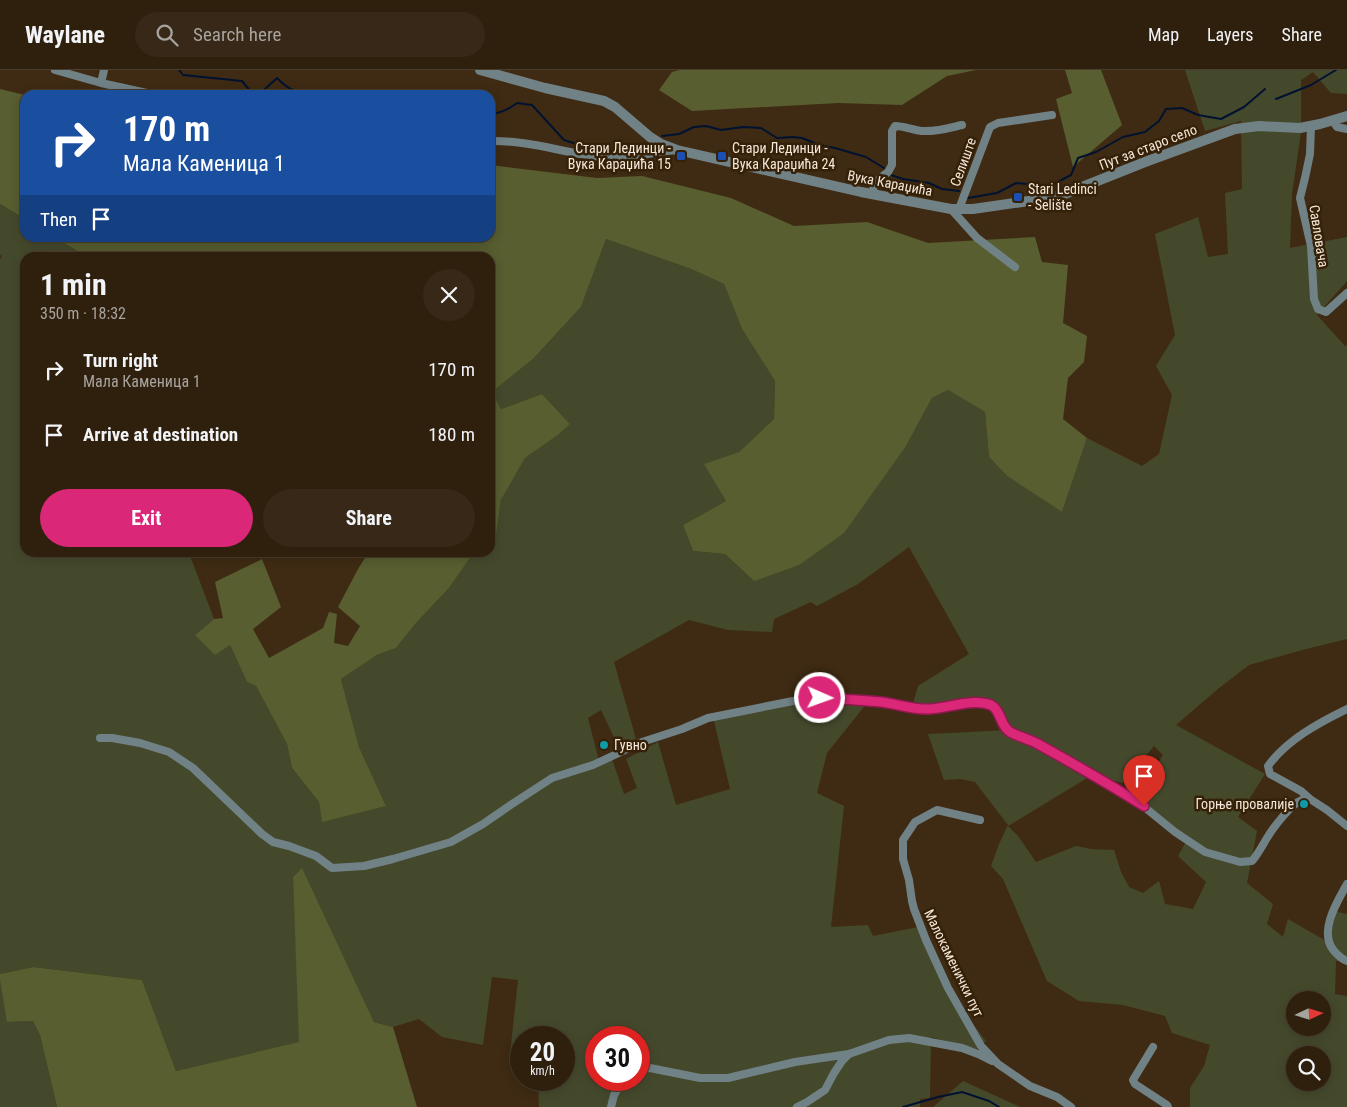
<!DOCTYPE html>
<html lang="en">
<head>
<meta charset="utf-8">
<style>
	body { margin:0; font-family:"Roboto Condensed",sans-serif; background:#372817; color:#f1f3f6; height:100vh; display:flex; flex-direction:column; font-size:19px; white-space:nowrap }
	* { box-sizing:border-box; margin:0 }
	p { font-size:16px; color:#a7a39e }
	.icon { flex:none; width:28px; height:28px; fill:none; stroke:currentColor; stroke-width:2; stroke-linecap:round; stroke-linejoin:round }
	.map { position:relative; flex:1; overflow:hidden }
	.sheet { position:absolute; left:20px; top:182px; width:475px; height:305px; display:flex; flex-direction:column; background:#2f200e; border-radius:15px; box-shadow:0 2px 12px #0003,0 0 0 1px #4a3e2e }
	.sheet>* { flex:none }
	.hud { position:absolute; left:20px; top:20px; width:475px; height:152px; border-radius:15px; box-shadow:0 2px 12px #0003,0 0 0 1px #4a3e2e; background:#1a4fa0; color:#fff; overflow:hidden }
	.needle { width:32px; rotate:86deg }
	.fabs { position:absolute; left:1286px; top:921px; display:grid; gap:10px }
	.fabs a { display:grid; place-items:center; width:45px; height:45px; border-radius:50%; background:#2f200e; box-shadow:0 2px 12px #0003,0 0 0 1px #4a3e2e; font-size:25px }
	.speed { position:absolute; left:510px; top:956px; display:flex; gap:10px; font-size:25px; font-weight:700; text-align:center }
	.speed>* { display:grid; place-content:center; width:65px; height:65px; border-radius:50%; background:#2f200e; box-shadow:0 2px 12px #0003,0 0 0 1px #4a3e2e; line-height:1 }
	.speed small { font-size:12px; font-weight:400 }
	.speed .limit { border:8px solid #d22; background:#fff; color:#111 }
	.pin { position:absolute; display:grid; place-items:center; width:42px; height:42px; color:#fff; margin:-51px -21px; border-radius:50% 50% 50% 0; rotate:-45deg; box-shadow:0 0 5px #0007 }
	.pin .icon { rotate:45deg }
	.me { position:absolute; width:55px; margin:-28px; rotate:92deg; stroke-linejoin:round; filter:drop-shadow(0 0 4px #0008) }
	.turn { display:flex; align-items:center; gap:18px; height:105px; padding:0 20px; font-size:22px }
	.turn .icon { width:65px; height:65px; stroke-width:2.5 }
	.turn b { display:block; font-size:35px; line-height:42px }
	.then { display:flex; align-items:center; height:48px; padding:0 20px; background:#0003; gap:10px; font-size:19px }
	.round { display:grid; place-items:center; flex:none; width:52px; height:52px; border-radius:26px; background:#372817 }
	.summary { display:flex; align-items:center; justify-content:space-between; height:85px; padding:0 20px }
	h1 { font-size:30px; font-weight:700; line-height:38px }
	.primary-button { display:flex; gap:10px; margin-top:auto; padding:10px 20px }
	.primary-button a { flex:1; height:58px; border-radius:30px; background:#db2777; color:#fff; font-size:20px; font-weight:700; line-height:58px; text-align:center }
	.primary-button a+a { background:#372817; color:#f1f3f6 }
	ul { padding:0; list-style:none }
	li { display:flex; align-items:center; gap:15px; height:65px; padding:0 20px }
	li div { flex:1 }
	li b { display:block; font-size:19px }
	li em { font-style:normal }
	header { display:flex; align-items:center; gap:30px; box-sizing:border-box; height:70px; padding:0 25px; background:#2f200e; border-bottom:1px solid #4a3e2e }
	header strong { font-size:24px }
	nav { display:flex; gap:28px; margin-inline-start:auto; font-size:18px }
	.search { width:350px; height:45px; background:#372817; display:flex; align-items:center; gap:12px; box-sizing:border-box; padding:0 18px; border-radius:28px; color:#a7a39e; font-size:19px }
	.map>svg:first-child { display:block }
</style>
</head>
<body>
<header>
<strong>Waylane</strong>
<div class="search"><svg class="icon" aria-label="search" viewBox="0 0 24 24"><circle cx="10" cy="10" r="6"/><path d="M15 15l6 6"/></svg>Search here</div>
<nav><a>Map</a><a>Layers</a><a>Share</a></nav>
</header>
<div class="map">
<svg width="1347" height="1037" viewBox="0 0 1347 1037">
	<rect width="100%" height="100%" fill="#3f2b13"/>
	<path fill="#45492c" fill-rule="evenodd" d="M1185,0H1347V24L1331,23L1313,2L1301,10V62L1292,124L1290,178L1347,167V211L1317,245L1345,276L1347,275V569L1306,579L1249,595L1219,618L1176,655L1265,704L1238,747L1257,761L1247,813L1273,834L1267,854L1283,867L1288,849L1326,871L1333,841L1347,844V890L1336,891L1335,924L1347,926V1037H1190V1018L1204,996L1210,975L1172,963L1165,946L1123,935L1079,931L1047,911L1003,809L991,796L999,774L1008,755L975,712L960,709L944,710L928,664L1008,660L1000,636L986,630L933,637H912L918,616L969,584L909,477L858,514L817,536L811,532L774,549L772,562L728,560L689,550L614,592L636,669L619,678L601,640L588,648L600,695L612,689L624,724L637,718L626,689L658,672L676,735L730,719L713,647L820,625L871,628L827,683L817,723L844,736L831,857L868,855L873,866L923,856L932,877L962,940L986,971L977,979L931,967L930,1028L920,1029V1037H539L538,1010H564V968H521V989L510,984L518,910L492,907L483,975L442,967L419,949L393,957L374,952L302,799L293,807L300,972L176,1001L142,910L33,897L0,904V189L2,186L0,185V134L25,149V168H55L88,187L25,188V482L189,483L214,549L195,565L230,575L247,612L256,616L287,674L292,698L319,732L322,751L386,736L359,677L341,609L377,585L396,578L416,553L449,518L470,488L477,483L490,482V471L496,466L501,430L525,388L558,365L570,354L542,324L501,339L492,322L533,289L581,237L606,169L691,199L724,214L742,259L775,311L774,349L739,382L705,394L726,431L683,455L693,481L725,484L754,511L906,376L932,328L948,320L985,342L989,387L1007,406L1062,442L1087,368L1142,396L1159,384L1172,325L1156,296L1175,265L1155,164L1198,147L1208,187L1228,184L1225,123L1242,119L1241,51L1205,61ZM1154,676L1163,685L1136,726L1188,768L1178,786L1206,812L1193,839L1165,834L1159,811L1143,823L1129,817L1121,802L1114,780L1091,779L1076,776L1036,792L1018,766L1008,756L1092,705L1123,713ZM1295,930H1322V958H1295ZM596,968H639V1010H596ZM1295,985H1322V1012H1295Z
		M0,910L8,952L33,951L40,965L57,1037H0Z
		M963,1011L1020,1037H933Z"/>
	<path fill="#585e30" d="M679,0H976L947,6L902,35L838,33L692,41L659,20L672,2Z
		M1065,0H1101L1122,55L1073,97L1056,29L1072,23Z
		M0,19L25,25V149L0,134Z
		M490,95L597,108L642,106L731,128L794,156L867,152L928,173L1035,167L1042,192L1068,195L1063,253L1087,266L1084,292L1068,308L1063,349L1087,368L1062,442L1007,406L989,387L985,342L948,320L932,328L906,376L844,463L799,495L754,511L725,484L693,481L683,455L726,431L704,394L739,382L774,349L775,311L742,259L724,214L691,199L606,169L581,237L533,289L492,322L501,339L542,324L570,354L558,365L525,388L501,430L496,466L490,471V188L88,187L55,168H490Z
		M368,483H477L470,488L449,518L416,553L396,578L377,585L341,609L359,677L386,736L322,752L319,732L292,698L287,674L256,616L247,612L230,575L215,585L195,565L214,549L223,548L215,512L262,489L281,537L253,559L269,588L323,558L329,542L337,544L334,573L348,576L360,556L338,537L358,499Z
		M302,798L374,952L393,957L417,1037H57L40,965L33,951L7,952L0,910V904L33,897L142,910L176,1001L299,972L293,807Z"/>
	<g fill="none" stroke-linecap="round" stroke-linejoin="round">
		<path stroke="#011231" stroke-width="2" d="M179,0L183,5L242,11L251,22L264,20L277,8C289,20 292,20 308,25
			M1276,29L1311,15L1336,0
			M490,44C501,44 509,39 517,33L532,35L564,70L590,78L607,82L630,81L638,77L652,75
			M662,66L679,64L694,57L706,56L721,60L743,57L761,58L777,68L793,67L802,68L819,75L835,78L866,87L884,98
			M891,105L903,109L929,113L942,119L959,121
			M968,128L997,123L1016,113L1050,116L1071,105L1078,88L1096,82L1123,67L1145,62L1159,51L1166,39L1182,38L1198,45L1221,49L1244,37L1265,19
			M903,1037L938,1027L962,1022L989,1031L999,1037"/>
		<path stroke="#718287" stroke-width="8" d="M55,0L101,13L156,25
			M101,13L104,0
			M1333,51L1337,57L1347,59
			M1311,56L1310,84L1305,108L1300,128L1311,176L1314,229L1318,239L1326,242L1347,223
			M490,71C528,70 564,83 602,87C626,89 651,83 675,80
			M872,124L874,116L879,109L888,102L892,95V61L895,56C904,56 913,60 922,61C936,62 949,58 962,55
			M951,139L977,168L1015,197
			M959,139L990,57L998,53L1052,45
			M100,668H112L140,673L169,682L193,698L262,764L273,772L289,776L316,786L332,798L364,796L393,789L451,772L483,754L512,734L552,708L593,695L642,672L682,659L708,648L793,631L820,628L882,632L920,639H931L972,633H983L993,636L998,641L1003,656L1010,662L1038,674L1111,715L1143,736L1175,762L1205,782L1240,792L1252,791C1258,784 1262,776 1267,768C1273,758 1291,734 1302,730C1303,730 1309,729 1310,729L1327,740L1347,756
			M1310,729L1301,721L1270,704L1268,696C1287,670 1318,653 1347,639
			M980,750L937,740L915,752L903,770V789L909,810L912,831L914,839L926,870L948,918L981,976L998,994L1030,1016L1057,1027L1071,1037
			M1347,814C1337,832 1318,862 1334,881C1339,886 1341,889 1347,891
			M1153,977L1133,1010L1135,1014L1167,1035L1168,1037
			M639,999L650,998L700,1008H728L795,992L849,984L889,970L909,968L962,978L978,984L992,991
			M611,1037L614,1025L623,1010
			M797,1037L807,1032L825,1020L834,1003L842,991L849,984"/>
		<path stroke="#718287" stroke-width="10" d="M480,0L545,18L604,31L615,37L650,67L661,74L677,80L861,122L951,139H973L1036,130L1062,125L1145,92L1235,59L1259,56L1300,58L1320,54L1347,46"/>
	</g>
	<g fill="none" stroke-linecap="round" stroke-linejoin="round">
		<defs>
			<path id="route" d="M820,628C841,629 861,630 881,632C898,634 913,640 930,639C949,638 972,628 991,635C1001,640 1000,656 1010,662C1019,667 1029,669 1038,674C1074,694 1109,714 1144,736"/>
		</defs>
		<use href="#route" stroke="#8e194d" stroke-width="12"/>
		<use href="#route" stroke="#db2777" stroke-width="9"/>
	</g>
	<g fill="#1a4fb4" stroke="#352108" stroke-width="2">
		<rect x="676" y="81" width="10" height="10" rx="2.5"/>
		<rect x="717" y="81" width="10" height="10" rx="2.5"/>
		<rect x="1013" y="122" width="10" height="10" rx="2.5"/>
	</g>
	<g fill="#0f9aa8" stroke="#352108" stroke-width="2">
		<circle cx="604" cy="675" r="5"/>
		<circle cx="1304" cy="734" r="5"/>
	</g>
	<g text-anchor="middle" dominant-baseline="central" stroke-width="5" stroke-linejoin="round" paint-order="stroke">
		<g font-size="14" fill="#f5e7d9" stroke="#352108">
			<text transform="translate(1148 77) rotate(-21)">Пут за старо село</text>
			<text transform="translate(963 92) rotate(-70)">Селиште</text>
			<text transform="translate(890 113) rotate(11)">Вука Караџића</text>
			<text transform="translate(1319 166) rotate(81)">Савловача</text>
			<text transform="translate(954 893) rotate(64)">Малокаменички пут</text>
		</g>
		<g font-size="14" fill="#f5e7d9" stroke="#352108" text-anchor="start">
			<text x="671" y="78" text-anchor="end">Стари Лединци -<tspan x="671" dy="16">Вука Караџића 15</tspan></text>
			<text x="732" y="78">Стари Лединци -<tspan x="732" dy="16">Вука Караџића 24</tspan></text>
			<text x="1028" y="119">Stari Ledinci<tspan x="1028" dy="16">- Selište</tspan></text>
			<text x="614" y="675">Гувно</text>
			<text x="1294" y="734" text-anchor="end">Горње провалије</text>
		</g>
	</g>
</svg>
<div class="fabs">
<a><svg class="needle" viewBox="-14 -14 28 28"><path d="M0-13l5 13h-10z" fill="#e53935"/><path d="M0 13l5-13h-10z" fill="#a7a39e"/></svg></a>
<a><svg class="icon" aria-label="search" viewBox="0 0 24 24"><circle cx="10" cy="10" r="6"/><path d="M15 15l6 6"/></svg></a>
</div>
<div class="speed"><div>20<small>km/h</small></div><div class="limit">30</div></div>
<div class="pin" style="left:1144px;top:736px;background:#d93025"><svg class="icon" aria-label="arrive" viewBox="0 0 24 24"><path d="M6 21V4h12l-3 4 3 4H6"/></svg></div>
<svg class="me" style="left:820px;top:628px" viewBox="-20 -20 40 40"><circle r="17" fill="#db2777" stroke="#fff" stroke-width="3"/><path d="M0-11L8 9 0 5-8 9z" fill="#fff"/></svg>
<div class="hud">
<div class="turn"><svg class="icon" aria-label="right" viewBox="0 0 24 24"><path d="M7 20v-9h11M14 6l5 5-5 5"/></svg><div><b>170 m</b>Мала Каменица 1</div></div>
<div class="then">Then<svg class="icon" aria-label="arrive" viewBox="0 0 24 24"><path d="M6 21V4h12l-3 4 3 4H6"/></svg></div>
</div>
<section class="sheet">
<div class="summary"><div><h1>1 min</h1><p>350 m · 18:32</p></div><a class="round"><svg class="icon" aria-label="close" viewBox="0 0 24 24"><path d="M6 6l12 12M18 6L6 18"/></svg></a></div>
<ul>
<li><svg class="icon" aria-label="right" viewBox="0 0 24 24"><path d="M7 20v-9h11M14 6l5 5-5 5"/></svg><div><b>Turn right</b><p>Мала Каменица 1</p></div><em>170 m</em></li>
<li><svg class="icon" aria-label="arrive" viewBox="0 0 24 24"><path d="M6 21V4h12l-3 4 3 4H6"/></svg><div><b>Arrive at destination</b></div><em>180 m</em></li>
</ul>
<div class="primary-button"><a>Exit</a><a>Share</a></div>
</section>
</div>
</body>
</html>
